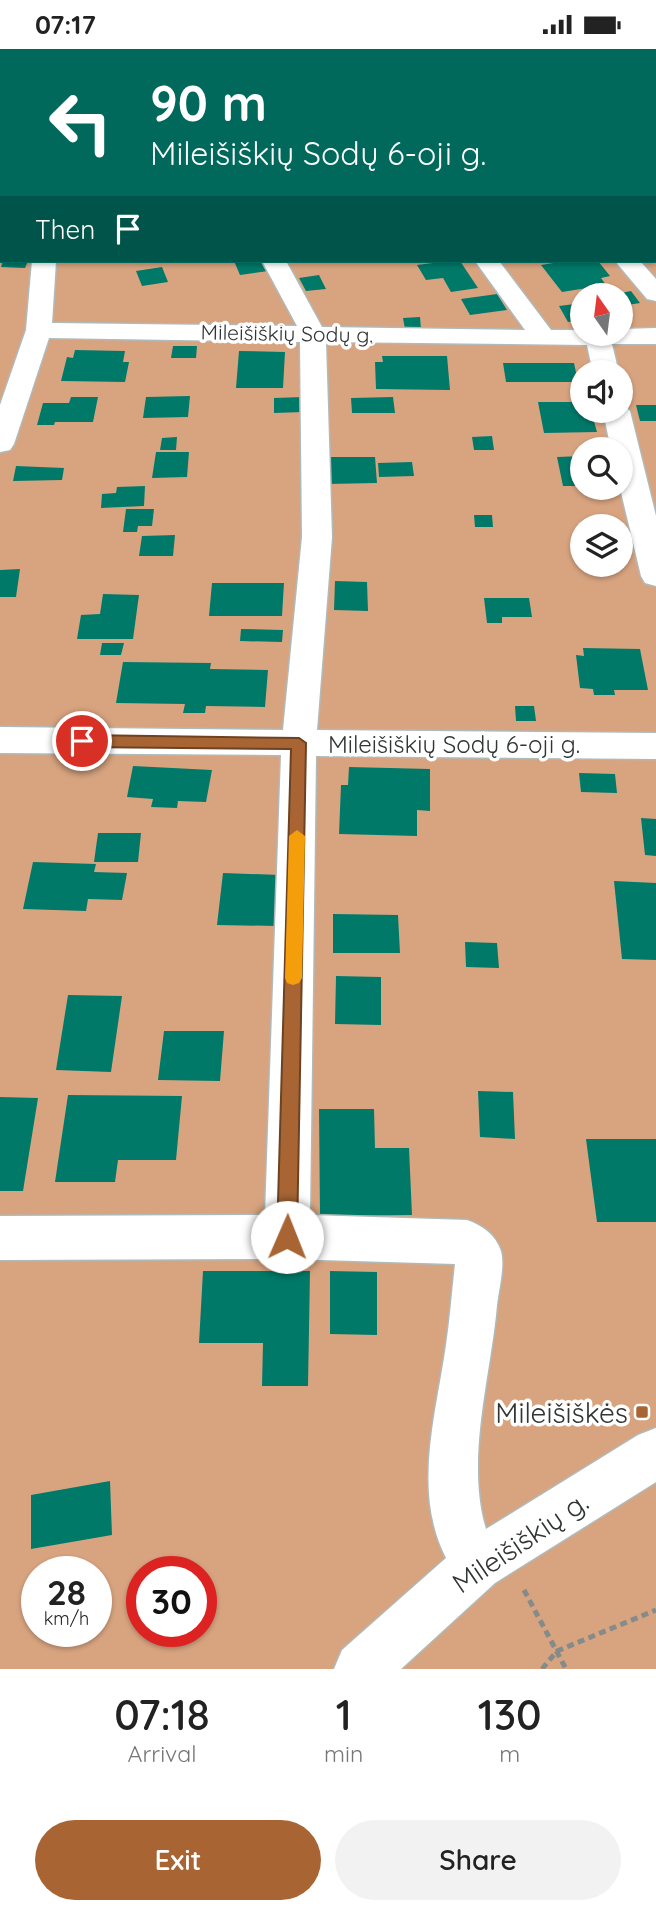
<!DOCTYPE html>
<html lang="en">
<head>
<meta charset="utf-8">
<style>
	body { margin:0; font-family:Quicksand,sans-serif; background:#f2f2f2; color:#222; height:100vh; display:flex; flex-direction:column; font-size:26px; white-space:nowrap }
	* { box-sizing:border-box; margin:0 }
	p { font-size:23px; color:#767676 }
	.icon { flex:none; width:38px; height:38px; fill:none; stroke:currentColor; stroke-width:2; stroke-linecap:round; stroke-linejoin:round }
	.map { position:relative; height:1620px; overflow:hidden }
	.sheet { display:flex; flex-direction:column; background:#fff; flex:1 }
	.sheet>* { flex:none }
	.hud { position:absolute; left:0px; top:0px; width:656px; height:214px; box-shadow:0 2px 5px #0004; background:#00695c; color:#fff; overflow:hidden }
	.needle { width:46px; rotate:346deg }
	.fabs { position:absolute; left:570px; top:234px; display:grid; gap:14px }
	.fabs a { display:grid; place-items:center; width:63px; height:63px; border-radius:50%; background:#fff; box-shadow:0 2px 5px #0004; font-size:35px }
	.speed { position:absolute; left:21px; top:1507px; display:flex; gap:14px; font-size:35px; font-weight:700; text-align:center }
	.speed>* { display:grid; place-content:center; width:91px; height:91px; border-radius:50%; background:#fff; box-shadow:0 2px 5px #0004; line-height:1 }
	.speed small { font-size:18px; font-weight:400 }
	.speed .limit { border:10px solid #d22; background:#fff; color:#111 }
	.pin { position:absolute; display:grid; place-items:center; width:60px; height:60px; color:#fff; margin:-30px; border:4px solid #fff; border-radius:50%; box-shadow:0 2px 7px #0007 }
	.me { position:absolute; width:77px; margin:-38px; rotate:1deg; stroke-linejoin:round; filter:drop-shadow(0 0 5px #0008) }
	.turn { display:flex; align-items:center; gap:24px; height:147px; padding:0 35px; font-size:32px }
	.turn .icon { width:91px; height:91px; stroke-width:2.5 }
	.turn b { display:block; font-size:49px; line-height:60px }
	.then { display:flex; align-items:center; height:66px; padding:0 35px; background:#0003; gap:14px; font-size:26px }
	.eta { display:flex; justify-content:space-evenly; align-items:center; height:119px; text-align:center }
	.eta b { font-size:42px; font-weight:600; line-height:49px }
	.primary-button { display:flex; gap:14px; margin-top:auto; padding:14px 35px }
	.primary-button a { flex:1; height:80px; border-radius:42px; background:#a86533; color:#fff; font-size:28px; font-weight:600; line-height:80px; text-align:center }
	.primary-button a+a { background:#f2f2f2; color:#222 }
	.status { display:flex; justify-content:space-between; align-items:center; height:49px; padding:0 35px; background:#fff; direction:ltr }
	.status svg { height:19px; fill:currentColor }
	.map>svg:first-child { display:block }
</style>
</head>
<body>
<div class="status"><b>07:17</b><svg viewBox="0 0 49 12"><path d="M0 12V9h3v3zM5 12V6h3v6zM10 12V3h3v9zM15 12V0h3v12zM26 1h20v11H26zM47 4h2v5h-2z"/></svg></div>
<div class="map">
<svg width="656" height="1620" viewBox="0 0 656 1620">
	<rect width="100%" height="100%" fill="#dae5e2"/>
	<path fill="#d8a480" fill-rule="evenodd" d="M0,0H656V1620H0ZM2,2H654V212H2ZM583,247H621V285H583ZM583,324H621V362H583ZM583,401H621V439H583ZM583,478H621V516H583ZM37,1522H96V1582H37ZM142,1522H201V1582H142Z"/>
	<path fill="#007969" d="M3,212H28L25,219L1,218Z
		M234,212H264L268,222L240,226Z
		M449,212H460L478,239L451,243L443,229L426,231L417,216Z
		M566,212H598L610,227L601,229L606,236L562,243L541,216Z
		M162,218L168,233L142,237L136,222Z
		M319,226L326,240L306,242L299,229Z
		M631,242L640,254L621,257V247H605Z
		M497,245L507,261L470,266L461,250Z
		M583,254V271L568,273L559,257Z
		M420,268L421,280H405L403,269Z
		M173,297H197L196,309H171Z
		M75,301L125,302L123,313H129L125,333L61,332L67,308L73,309Z
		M239,302L285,303L283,339H236Z
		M382,307H447L450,341L376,340L375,313H383Z
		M503,314H574L578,333H506Z
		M190,347L188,368L143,369L146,348Z
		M71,348H98L93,373H55L54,376H37L43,354H69Z
		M303,348L304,363L274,364V349Z
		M393,348L395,364H352L351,349Z
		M538,353H583V362H591L597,383L544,384Z
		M636,356H656V372H640Z
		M492,387L494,401H474L472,388Z
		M177,388L176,401H160L162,389Z
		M156,403H189L187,428L152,429Z
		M583,407V437H563L557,408Z
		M328,408H375L377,434L328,435Z
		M412,413L414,427L379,428L378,414Z
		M16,417L64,419L62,431L13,432Z
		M145,437L144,457L101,459L102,445L116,444L117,438Z
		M126,460H154L152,477H138L137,483H123Z
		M474,466H492L493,478H475Z
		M175,486L173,507H139L142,487Z
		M20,520L16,548H0V521Z
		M335,532L367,533L368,562L334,561Z
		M212,534H284L282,567H209Z
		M103,545L139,546L133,590H77L81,566L100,565Z
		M484,549H529L532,568H502V574H487Z
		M241,580L283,581L282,593L240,592Z
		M102,594H124L121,606H100Z
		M583,599L640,600L648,641H614L615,646H594L593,640L580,639L576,606L584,607Z
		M123,613L211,614L210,620L268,621L265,658L206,657L205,664H183L185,655L116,654Z
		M515,657H534L536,672H516Z
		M133,717L212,721L206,753L178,752L177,759L151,758L153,750L127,748Z
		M349,718L430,720V762L417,761V787L339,785L341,736H348Z
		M579,724L615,725L617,744L581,743Z
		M641,769L656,770V807L645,806Z
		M98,784H141L138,813H94Z
		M33,813L96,815L94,823L127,824L122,851L88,850L86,862L23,860Z
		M223,824L281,826L277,877L217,876Z
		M614,832L656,834V911L622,910Z
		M333,865L398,866L400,904H333Z
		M465,893L497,894L499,919L466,918Z
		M336,927L381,928V976L335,975Z
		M68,946L122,947L111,1023L56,1021Z
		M164,982H224L220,1032L158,1031Z
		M478,1042L513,1043L515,1090L480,1088Z
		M68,1046L182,1047L176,1111H118L115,1133H55Z
		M0,1048L38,1049L23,1142H0Z
		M319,1060H374L375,1099H409L412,1166L320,1167Z
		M586,1090H656V1173H597Z
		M203,1222H310L308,1337H262L263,1294H199Z
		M330,1222L377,1223V1286L330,1285Z
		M110,1432L112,1486L31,1500V1446Z"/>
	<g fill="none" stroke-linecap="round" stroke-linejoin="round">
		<defs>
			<path id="minor" d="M150,0H170V2H151Z
				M322,0H342L343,2H324Z
				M432,0H452V2H433Z
				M0,47H2V64H0Z
				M0,191H2V205H0Z
				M32,212H56L52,274L297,277L262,212H286L322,278L525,281L475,212H499L551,281H583V285H621V280L656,279V295H612L619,324H593L587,296L326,293L332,488L317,681L656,684V710L316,707L310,1166L467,1171C483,1177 495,1185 501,1202C505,1217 499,1240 497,1256C491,1327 465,1411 486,1480L638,1386L656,1379V1433L495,1534L401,1620H334L342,1601L446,1509C412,1442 436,1366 446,1296C450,1269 452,1242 455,1215L287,1210L0,1211V1167L265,1166L281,706L0,704V678L283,681L302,488L300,293L49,289L14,395L10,401L0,403V356L26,281Z
				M615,212H640L656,230V252L647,250Z
				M621,355L630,362L656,467V537L645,534L641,527L620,439L621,401H611L603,362H621Z"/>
		</defs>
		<use href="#minor" stroke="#b0bab8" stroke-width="3"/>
		<path stroke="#848b89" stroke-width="5" stroke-dasharray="7 4.5" stroke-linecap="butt" d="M524,1541L566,1620
			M542,1620L557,1602L656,1561"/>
		<use href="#minor" fill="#fff" fill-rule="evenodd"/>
	</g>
	<path fill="#a86533" stroke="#6d4221" stroke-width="2" d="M82,686L299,689L306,694L297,1188L294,1195L287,1198L280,1195L277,1188L291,700L82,698L74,692Z"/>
	<path fill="#f59e0b" d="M297,781L305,787L302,929L299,934L293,936L287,934L285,929L289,787Z"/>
	<rect fill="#a86533" stroke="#fff" stroke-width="2.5" x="635" y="1356" width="14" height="14" rx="3.5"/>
	<g text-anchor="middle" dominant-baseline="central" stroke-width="7" stroke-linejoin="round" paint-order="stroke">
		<g font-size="21" fill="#313534" stroke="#fff">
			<text transform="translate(287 284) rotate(1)">Mileišiškių Sodų g.</text>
		</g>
		<g font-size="24" fill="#313534" stroke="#fff">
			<text x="454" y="695">Mileišiškių Sodų 6-oji g.</text>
		</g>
		<g font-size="28" fill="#313534" stroke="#fff" text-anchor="end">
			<text x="628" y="1363">Mileišiškės</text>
		</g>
		<g font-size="28" fill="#313534" stroke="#fff">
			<text transform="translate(520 1493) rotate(-34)">Mileišiškių g.</text>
		</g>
	</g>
</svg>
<div class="fabs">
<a><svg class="needle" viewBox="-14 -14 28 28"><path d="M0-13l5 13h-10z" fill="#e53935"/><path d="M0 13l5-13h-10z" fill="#767676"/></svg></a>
<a><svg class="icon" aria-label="sound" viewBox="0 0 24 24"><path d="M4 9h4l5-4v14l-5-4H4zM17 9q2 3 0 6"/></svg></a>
<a><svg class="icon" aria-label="search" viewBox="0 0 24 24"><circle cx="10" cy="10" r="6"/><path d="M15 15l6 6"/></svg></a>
<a><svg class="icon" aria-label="layers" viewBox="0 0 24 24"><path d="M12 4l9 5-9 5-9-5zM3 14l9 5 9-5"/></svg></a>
</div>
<div class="speed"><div>28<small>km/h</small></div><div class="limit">30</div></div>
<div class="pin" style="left:82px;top:692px;background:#d93025"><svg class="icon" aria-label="arrive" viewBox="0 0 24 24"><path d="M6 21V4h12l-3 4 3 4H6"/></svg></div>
<svg class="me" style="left:287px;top:1188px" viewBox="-20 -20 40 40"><circle r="19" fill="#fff"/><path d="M0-13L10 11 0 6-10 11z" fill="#a86533"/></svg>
<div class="hud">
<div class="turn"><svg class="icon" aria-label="left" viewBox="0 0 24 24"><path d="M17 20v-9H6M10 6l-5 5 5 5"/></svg><div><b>90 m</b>Mileišiškių Sodų 6-oji g.</div></div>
<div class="then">Then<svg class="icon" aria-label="arrive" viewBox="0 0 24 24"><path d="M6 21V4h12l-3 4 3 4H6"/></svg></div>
</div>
</div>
<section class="sheet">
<div class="eta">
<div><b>07:18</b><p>Arrival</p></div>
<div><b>1</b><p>min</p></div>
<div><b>130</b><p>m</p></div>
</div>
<div class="primary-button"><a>Exit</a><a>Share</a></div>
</section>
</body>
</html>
